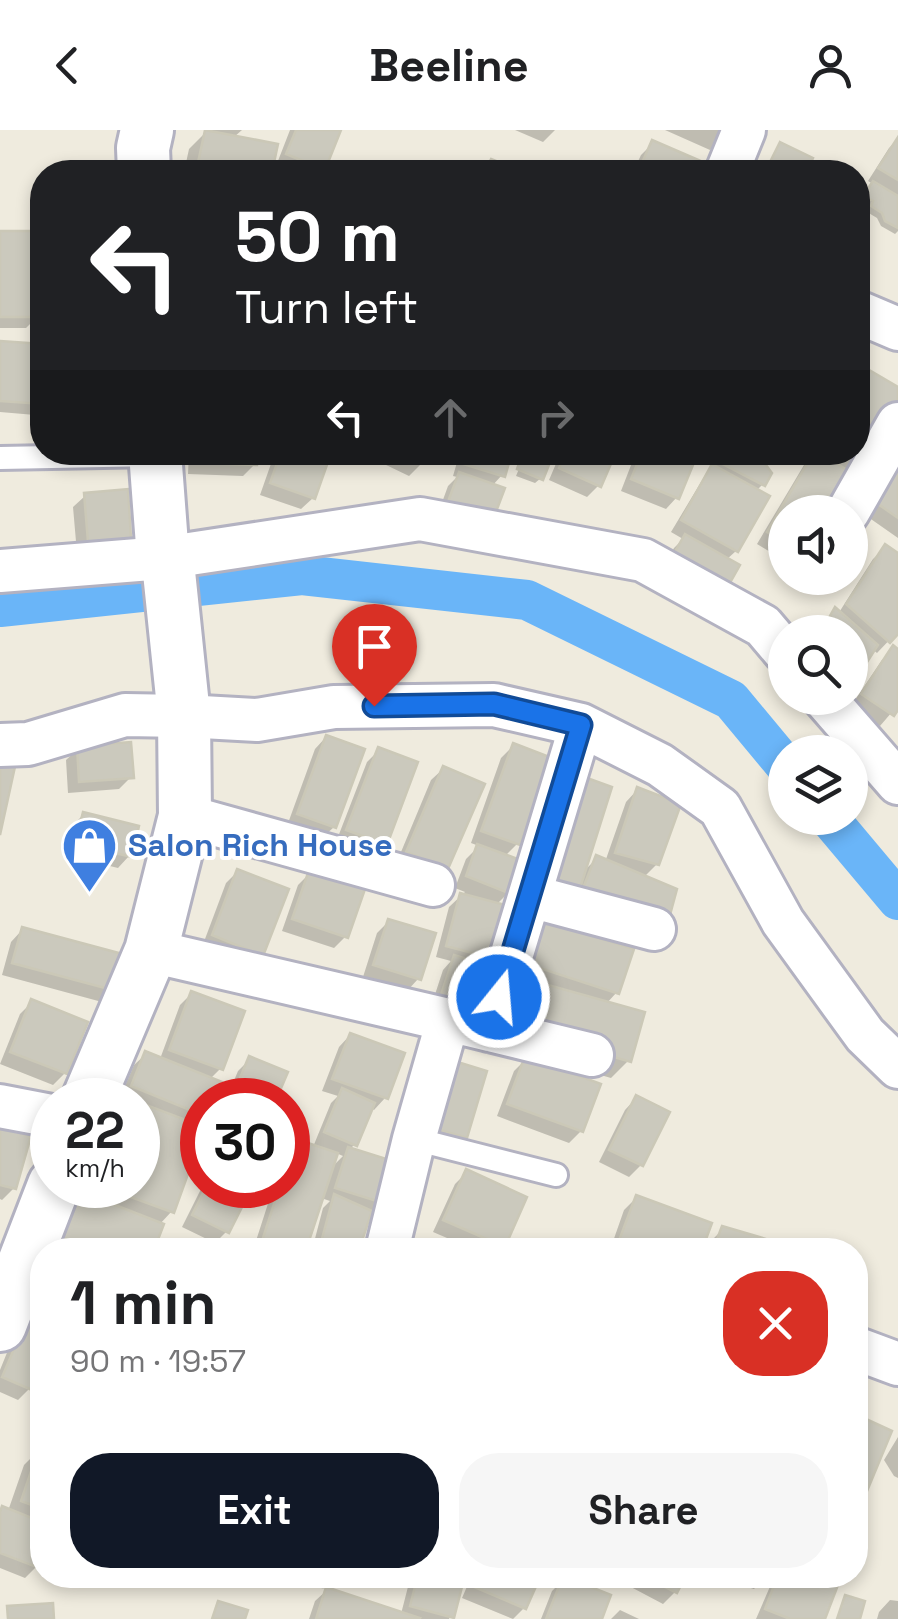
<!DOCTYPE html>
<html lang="en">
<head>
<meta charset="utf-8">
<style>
	body { margin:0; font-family:"Space Grotesk",sans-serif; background:#f6f6f6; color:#202124; height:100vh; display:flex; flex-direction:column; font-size:38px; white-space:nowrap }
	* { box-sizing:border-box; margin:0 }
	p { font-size:32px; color:#757577 }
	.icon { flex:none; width:55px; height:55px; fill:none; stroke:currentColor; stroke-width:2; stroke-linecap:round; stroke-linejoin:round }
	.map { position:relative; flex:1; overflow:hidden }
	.sheet { position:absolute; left:30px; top:1108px; width:838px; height:350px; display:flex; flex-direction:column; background:#fff; border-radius:40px; box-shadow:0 5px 15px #0003 }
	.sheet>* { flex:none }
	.top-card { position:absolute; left:30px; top:30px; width:840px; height:305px; border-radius:40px; box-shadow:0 5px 15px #0003; background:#202124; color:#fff; overflow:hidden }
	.fabs { position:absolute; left:768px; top:365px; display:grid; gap:20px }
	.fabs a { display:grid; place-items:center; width:100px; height:100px; border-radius:50%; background:#fff; box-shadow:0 5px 15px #0003; font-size:50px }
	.speed { position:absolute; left:30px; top:948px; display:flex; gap:20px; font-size:50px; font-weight:700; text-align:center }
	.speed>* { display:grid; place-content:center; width:130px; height:130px; border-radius:50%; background:#fff; box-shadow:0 5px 15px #0003; line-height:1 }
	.speed small { font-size:25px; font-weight:400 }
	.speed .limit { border:15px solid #d22; background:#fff; color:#111 }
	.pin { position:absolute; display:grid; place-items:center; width:85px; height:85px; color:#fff; margin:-102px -42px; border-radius:50% 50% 50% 0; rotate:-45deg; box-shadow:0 0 10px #0007 }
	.pin .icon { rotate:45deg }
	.me { position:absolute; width:110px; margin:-55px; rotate:17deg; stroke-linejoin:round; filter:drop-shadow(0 0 8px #0008) }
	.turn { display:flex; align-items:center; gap:35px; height:210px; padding:0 40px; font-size:45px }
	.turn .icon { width:130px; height:130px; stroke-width:2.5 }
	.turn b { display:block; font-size:70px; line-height:85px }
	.lanes { display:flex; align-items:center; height:95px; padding:0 40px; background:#0003; justify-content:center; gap:50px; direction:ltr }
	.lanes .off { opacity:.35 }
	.round { display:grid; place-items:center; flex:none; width:105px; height:105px; border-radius:40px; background:#f6f6f6 }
	.overview { display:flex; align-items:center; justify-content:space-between; height:170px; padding:0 40px }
	h1 { font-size:60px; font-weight:800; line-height:75px }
	.primary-button { display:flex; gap:20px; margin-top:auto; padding:20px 40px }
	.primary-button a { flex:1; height:115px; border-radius:40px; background:#111827; color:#fff; font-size:40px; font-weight:800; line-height:115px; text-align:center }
	.primary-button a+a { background:#f6f6f6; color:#202124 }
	header { display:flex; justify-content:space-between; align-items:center; height:130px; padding:0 40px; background:#fff; font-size:45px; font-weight:800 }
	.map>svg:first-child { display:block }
</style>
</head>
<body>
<header><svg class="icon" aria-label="back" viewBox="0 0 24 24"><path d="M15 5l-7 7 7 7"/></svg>Beeline<svg class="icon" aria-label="person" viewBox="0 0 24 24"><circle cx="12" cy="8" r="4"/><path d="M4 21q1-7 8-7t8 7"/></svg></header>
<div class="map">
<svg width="898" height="1489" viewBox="0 0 898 1489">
	<rect width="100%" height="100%" fill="#efebde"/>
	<path fill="#0003" fill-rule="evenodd" d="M208,0H242L234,7L275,16L269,42H184L189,19Z
		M290,0H338L323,38L319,42H291L276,36Z
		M515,0H555L543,12Z
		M665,0H726L722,8L710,20Z
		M898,9V101L895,104L881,96L877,88L867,82L870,77L860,72L873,54L868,51L889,18Z
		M653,13L720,42H633L641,25Z
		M781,15L810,29L803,42H765Z
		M827,34L844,42H819Z
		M0,103L38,186L26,198H0Z
		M0,213L42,217V277L35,285L0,282Z
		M860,237L898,260V272L837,382H785V431L757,414L804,335L815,324L812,322H858V239Z
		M898,315V408L868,387Z
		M189,322H255V334L243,346L188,344Z
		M279,322H331L324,330L313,368L301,379L260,365L273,328Z
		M359,322H426L421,334L409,346Z
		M460,322H509L502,345L492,356L436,389L448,356L457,347L453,346Z
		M526,322L541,348L535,353L516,346Z
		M561,322H614L598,356L587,367L549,350Z
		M641,322H655L677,367L666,379L621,361L633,330Z
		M719,322H770L763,335V354L756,361L736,421L726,430L662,439L674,418L683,409L671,402Z
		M775,322H800L789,334L777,328Z
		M85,366L129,407L117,419L77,423L73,377Z
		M885,418L898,426V501L877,523L872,519L850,552V502H818L823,492L835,481L838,484L873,429Z
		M894,519L898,522V575L880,596L851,576L882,530Z
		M326,607L334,697L322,708L287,696L315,619Z
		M513,616L518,713L504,727L509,762L496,775V828L426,892L443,840L451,831L436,827L449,777L465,762L455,758L466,729L479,716L471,713L501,628Z
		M78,619L131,647L119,659L68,663L66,630Z
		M379,620L385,714L373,726L336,712L367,632Z
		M443,639L446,738L434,750L396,734L431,650Z
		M637,660L657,734L643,748L563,778L582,743L597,728L605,732L626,672Z
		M84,684L129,726L118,738L65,725L72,696Z
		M238,741L261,824L249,836L202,817L226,753Z
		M310,743L346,806L334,818L282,801L298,755Z
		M389,791L418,849L407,861L363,847L377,803Z
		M22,800L123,826L102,872L2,845L11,812Z
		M530,805L617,862L606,874L629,930L611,948L493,914Z
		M191,864L221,938L210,949L212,970H202V989L196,996L202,998L172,1081L159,1095L151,1120H54L79,1055H138V970H119L134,935L146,924L160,929L180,875Z
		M32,872L65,943L53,955L0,934L20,884Z
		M350,905L385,968L374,980L370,978L355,1014L349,1020L381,1072L368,1085L356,1120H312L323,1078L330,1071L321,1068L304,1120H253L274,1055H288V1020L296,1012L313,1017L331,973L338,966L322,961L339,917ZM336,1023L343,1026L330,1039Z
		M250,929L273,970H226L238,941Z
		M526,929L581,1001L569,1013L497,986L514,941Z
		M483,943L464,1006L452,1018L420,1008Z
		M636,968L641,1035L629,1047L599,1032L625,980Z
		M0,1000L14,1058L2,1070L0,1069Z
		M467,1042L503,1115L498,1120H475L433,1102L455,1054Z
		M203,1055H250L227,1101L215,1113L182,1097Z
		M636,1068L699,1120H610L624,1080Z
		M723,1099L771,1120H707L711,1111Z
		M42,1136V1230L30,1258L18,1270L0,1262V1240Z
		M898,1307V1348L894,1346L884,1330Z
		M41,1318L42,1423L37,1436L25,1448L0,1438V1382L8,1381L24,1335Z
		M283,1445H334L322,1458L401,1484L411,1445H463L449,1489H309L315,1471L327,1460Z
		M356,1445H386L379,1454Z
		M472,1445H538L524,1478L513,1489L462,1468Z
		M634,1445H683L675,1462L663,1474L629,1456Z
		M710,1445H766L754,1459Z
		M775,1445H806L822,1489H756Z
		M564,1449L599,1489H541L552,1461Z
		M890,1470L898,1471V1489H877L879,1482Z
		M620,1480L639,1489H611Z"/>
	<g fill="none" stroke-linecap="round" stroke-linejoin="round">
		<path stroke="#6ab5f8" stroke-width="40" d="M0,477L302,445L527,470L731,570L785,635
			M829,688L898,770"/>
	</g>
	<path fill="#cbc9bd" stroke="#cbc8b7" stroke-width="2.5" d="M205,0L278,14L272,42H196Z
		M296,0H341L325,40L286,24Z
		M898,7V50L878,38Z
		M652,10L726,42H638Z
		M780,12L813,28L806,42H782L768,36Z
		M491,29L524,42H485Z
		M873,51L898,66V98L885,91L882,83L871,76L873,71L863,66Z
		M0,101H41L40,187H0Z
		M0,211L42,214V274L0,271Z
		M859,234L898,257V277L883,301L858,285Z
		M200,322H258L257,335L199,333Z
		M281,322H310L329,329L315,369L270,353Z
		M467,322H512L505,347L463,334Z
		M523,322H554L543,350L517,339Z
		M566,322H616L601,357L559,338Z
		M642,322H662L693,335L679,369L631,349Z
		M722,322H773L766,335L772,343L765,356L717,331Z
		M814,322H818L860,348L840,382H785V413L767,402Z
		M898,332V388L878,374Z
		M712,334L770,366L738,422L681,390Z
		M459,342L505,358L491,395L446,377Z
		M128,359L131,408L88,412L84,363Z
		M685,404L740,435L727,458L672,427Z
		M885,414L898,423V504L890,513L846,474Z
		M835,477L878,515L855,551L850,545V502H821Z
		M893,515L898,519V580L894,586L861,564Z
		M326,605L365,619L336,698L297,684Z
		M131,612L134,648L79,652L77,616Z
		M513,613L552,628L520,715L481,701Z
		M378,617L418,632L387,715L346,700Z
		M0,629L16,632L0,705Z
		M443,636L485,654L448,739L406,722Z
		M587,648L612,657L577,768L551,760Z
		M637,657L681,674L659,735L615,723Z
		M83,682L139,696L132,727L75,714Z
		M477,714L523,731L511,764L466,746Z
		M596,725L677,759L667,796L578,771Z
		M237,739L289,759L263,826L212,805Z
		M309,740L365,759L348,808L292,789Z
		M460,763L513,777L499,830L446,816Z
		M388,789L436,803L421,850L373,835Z
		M541,790L634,819L619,864L527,834Z
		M22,797L126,825L116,861L12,833Z
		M454,825L499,839L481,895L436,880Z
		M523,848L645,882L631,932L509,897Z
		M191,861L245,881L223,940L169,920Z
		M31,869L88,892L67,944L10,922Z
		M350,903L405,923L388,969L332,949Z
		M145,921L222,952L215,970H202V985L131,956Z
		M249,926L288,942L276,970H231Z
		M525,926L601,954L583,1002L507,974Z
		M451,930L487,941L467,1008L430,997Z
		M342,958L375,973L357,1016L324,1002Z
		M636,965L670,982L643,1036L609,1020Z
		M138,972L202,996V1005L174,1083L98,1055H138Z
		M0,997L31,1006L16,1059L0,1055Z
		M296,1009L338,1023L306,1120H299L263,1108L280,1055H288V1034Z
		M348,1017L396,1032L383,1073L335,1058Z
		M466,1039L527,1067L505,1117L443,1090Z
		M207,1055H253L229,1103L192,1085Z
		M79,1061L164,1094L154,1120H95L61,1107Z
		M334,1064L372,1081L359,1120H319Z
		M636,1065L712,1093L702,1120H654L620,1108Z
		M722,1096L766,1109L774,1120H713Z
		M29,1184L42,1190V1236L32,1260L2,1247Z
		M855,1284L892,1301L855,1390Z
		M40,1315L42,1316V1379L21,1371Z
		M2,1376L42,1392V1430L39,1438L0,1423V1382Z
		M418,1445H465L454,1488L410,1476Z
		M477,1445H541L526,1479L472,1456Z
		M641,1445H686L677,1463Z
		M778,1445H813L838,1455L825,1489H790L765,1479Z
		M563,1446L611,1465L602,1489H546Z
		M326,1457L420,1488L419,1489H316Z
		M845,1465L865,1471L860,1489H837Z
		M218,1471L248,1480L245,1489H212Z
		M53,1473L54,1489H8L7,1476Z"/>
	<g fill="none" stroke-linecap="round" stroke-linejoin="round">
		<defs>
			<path id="service" d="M0,328L155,325
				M414,1009L556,1045"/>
			<path id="minor" d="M727,42L744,0
				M858,182L898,199
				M848,382L898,294
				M0,441L163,428L420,389L643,430L763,496L785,522
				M824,568L898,653
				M0,615L28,614L125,585L184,586L257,590L334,577L494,575L581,595L660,635L720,678L783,792L865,905L898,937
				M185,686L433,755
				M530,766L654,799
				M151,821L448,890L414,1009L387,1120
				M461,893L592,925
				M489,900L581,595
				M0,976L52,986
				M855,1218L898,1234"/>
			<path id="tertiary" d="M144,42L143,18L147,0
				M88,970L151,821L185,686L184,586L169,442L163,428L155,322
				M0,1195L54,1055"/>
		</defs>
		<use href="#service" stroke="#b3b2c1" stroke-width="28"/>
		<use href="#minor" stroke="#b3b2c1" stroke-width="48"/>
		<use href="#tertiary" stroke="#b3b2c1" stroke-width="58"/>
		<use href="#service" stroke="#fff" stroke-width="22"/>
		<use href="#minor" stroke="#fff" stroke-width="42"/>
		<use href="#tertiary" stroke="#fff" stroke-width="52"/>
	</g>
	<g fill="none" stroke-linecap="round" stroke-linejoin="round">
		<defs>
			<path id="route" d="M374,576L494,574L581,595L499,867"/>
		</defs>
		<use href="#route" stroke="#114b97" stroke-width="25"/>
		<use href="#route" stroke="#1a73e8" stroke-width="18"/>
	</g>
	<defs>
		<symbol id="shop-pin" viewBox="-11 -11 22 30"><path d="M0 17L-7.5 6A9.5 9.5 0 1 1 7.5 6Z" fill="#3f7fe0" stroke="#fff"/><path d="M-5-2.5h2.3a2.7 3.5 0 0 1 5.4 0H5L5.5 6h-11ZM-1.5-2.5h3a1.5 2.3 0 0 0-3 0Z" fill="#fff"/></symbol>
	</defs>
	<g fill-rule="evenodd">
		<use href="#shop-pin" x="58" y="684" width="63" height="86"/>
	</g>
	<g text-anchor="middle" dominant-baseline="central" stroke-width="8" stroke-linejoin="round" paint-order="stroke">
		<g font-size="32" font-weight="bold" fill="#366cbe" stroke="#fff" text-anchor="start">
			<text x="128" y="715">Salon Rich House</text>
		</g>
	</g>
</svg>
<div class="fabs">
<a><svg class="icon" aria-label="sound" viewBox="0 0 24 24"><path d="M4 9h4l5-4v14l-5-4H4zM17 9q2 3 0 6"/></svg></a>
<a><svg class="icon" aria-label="search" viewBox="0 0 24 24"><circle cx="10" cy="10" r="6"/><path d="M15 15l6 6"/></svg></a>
<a><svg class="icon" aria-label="layers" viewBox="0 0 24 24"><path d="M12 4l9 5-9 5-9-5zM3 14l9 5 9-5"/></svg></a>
</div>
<div class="speed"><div>22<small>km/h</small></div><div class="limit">30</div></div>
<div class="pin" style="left:374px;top:576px;background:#d93025"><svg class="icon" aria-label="arrive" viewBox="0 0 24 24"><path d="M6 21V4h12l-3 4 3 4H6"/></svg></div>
<svg class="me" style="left:499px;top:867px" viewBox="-20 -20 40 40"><circle r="17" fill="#1a73e8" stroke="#fff" stroke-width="3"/><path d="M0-11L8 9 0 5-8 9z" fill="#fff"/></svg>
<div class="top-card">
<div class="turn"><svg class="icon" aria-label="left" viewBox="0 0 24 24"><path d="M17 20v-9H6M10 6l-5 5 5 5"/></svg><div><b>50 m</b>Turn left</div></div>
<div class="lanes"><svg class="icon" aria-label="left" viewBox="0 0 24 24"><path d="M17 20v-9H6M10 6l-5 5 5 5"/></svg><svg class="icon off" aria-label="ahead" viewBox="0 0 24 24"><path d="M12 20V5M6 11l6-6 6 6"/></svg><svg class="icon off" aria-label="right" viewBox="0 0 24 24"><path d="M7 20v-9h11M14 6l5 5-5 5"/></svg></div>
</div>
<section class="sheet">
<div class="overview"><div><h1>1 min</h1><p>90 m · 19:57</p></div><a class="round" style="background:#d93025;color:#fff"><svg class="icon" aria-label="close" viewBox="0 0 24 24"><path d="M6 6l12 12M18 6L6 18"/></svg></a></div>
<div class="primary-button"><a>Exit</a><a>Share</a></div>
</section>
</div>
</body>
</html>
